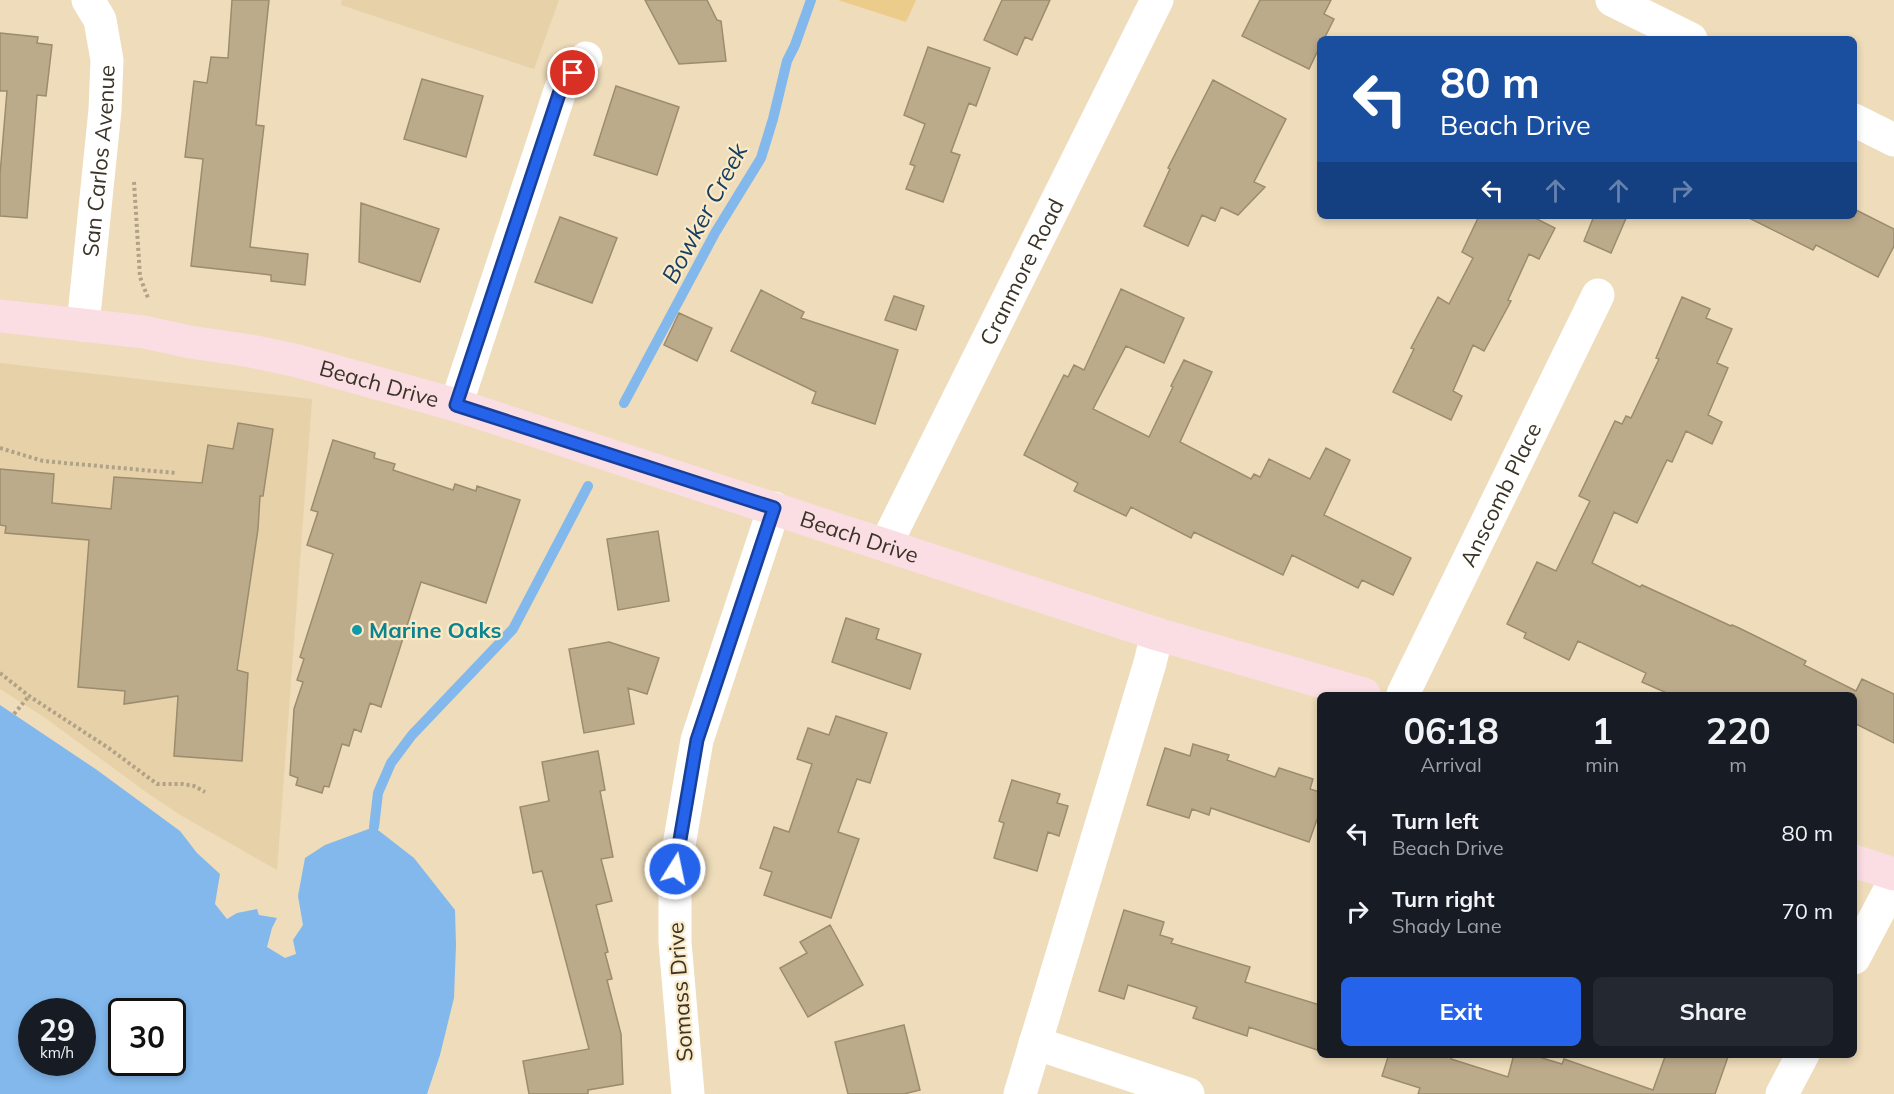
<!DOCTYPE html>
<html lang="en">
<head>
<meta charset="utf-8">
<style>
	body { margin:0; font-family:Mulish,sans-serif; background:#242831; color:#f1f3f6; height:100vh; display:flex; flex-direction:column; font-size:22px; white-space:nowrap }
	* { box-sizing:border-box; margin:0 }
	p { font-size:20px; color:#9ea1a6 }
	.icon { flex:none; width:33px; height:33px; fill:none; stroke:currentColor; stroke-width:2; stroke-linecap:round; stroke-linejoin:round }
	.map { position:relative; flex:1; overflow:hidden }
	.side { position:absolute; left:1317px; top:692px; width:540px; height:366px; display:flex; flex-direction:column; background:#171b24; border-radius:9px; box-shadow:0 3px 9px #0003 }
	.side>* { flex:none }
	.guide { position:absolute; left:1317px; top:36px; width:540px; height:183px; border-radius:9px; box-shadow:0 3px 9px #0003; background:#1a4fa0; color:#fff; overflow:hidden }
	.speed { position:absolute; left:18px; top:998px; display:flex; gap:12px; font-size:30px; font-weight:700; text-align:center }
	.speed>* { display:grid; place-content:center; width:78px; height:78px; border-radius:50%; background:#171b24; box-shadow:0 3px 9px #0003; line-height:1 }
	.speed small { font-size:15px; font-weight:400 }
	.speed .limit { border:3px solid #111; border-radius:9px; background:#fff; color:#111 }
	.pin { position:absolute; display:grid; place-items:center; width:51px; height:51px; color:#fff; margin:-26px; border:3px solid #fff; border-radius:50%; box-shadow:0 2px 6px #0007 }
	.me { position:absolute; width:66px; margin:-33px; rotate:10deg; stroke-linejoin:round; filter:drop-shadow(0 0 4px #0008) }
	.turn { display:flex; align-items:center; gap:21px; height:126px; padding:0 24px; font-size:27px }
	.turn .icon { width:78px; height:78px; stroke-width:2.5 }
	.turn b { display:block; font-size:42px; line-height:51px }
	.lanes { display:flex; align-items:center; height:57px; padding:0 24px; background:#0003; justify-content:center; gap:30px; direction:ltr }
	.lanes .off { opacity:.35 }
	.eta { display:flex; justify-content:space-evenly; align-items:center; height:102px; text-align:center }
	.eta b { font-size:36px; font-weight:700; line-height:42px }
	.action { display:flex; gap:12px; margin-top:auto; padding:12px 24px }
	.action a { flex:1; height:69px; border-radius:9px; background:#2563eb; color:#fff; font-size:24px; font-weight:700; line-height:69px; text-align:center }
	.action a+a { background:#242831; color:#f1f3f6 }
	ul { padding:0; list-style:none }
	li { display:flex; align-items:center; gap:18px; height:78px; padding:0 24px }
	li div { flex:1 }
	li b { display:block; font-size:22px }
	li em { font-style:normal }
	.map>svg:first-child { display:block }
</style>
</head>
<body>
<div class="map">
<svg width="1894" height="1094" viewBox="0 0 1894 1094">
	<rect width="100%" height="100%" fill="#eedcba"/>
	<path fill="#e6d1a8" d="M342,0H559L534,69L341,5Z
		M0,363L312,399L277,870L182,816L146,792L44,717L0,689Z"/>
	<path fill="#eccc8a" d="M838,0H916L906,22Z"/>
	<path fill="#82b8ec" fill-rule="evenodd" d="M0,705L97,770L180,831L197,853L220,874L215,904L227,919L237,913L257,909L259,915L277,918L272,928L267,947L285,958L296,954L293,940L303,925L298,896L305,858L325,845L374,827L414,858L455,910L456,945L454,998L440,1055L427,1094H0ZM32,1011H82V1062H32ZM122,1011H172V1062H122Z"/>
	<g fill="none" stroke-linecap="round" stroke-linejoin="round">
		<path stroke="#82b8ec" stroke-width="10" d="M624,403L715,233L761,158L773,119L787,61L795,45L811,0
			M374,827L378,793L391,763L412,735L513,629L588,486"/>
	</g>
	<path fill="#bcab8b" stroke="#9c8c6d" stroke-width="1.5" d="M232,0H269L256,125L264,126L250,247L308,254L305,285L271,281V275L191,266L203,159L185,157L194,81L207,83L211,57L228,58Z
		M645,0H707L717,20L721,21L726,61L679,64Z
		M1002,0H1050L1032,40L1025,37L1017,55L984,40Z
		M1260,0H1331L1324,14L1334,19L1324,39H1320V46L1309,69L1242,36Z
		M0,33L38,37L37,43L52,45L46,96L37,95L27,218L0,216V174L7,91H0Z
		M928,47L990,68L976,106L969,103L951,152L960,155L943,202L906,189L915,166L910,164L925,124L904,115Z
		M422,79L483,96L466,157L404,139Z
		M1213,80L1286,119L1254,182L1265,187L1238,215L1221,207L1215,221L1202,215L1188,246L1144,226L1170,169L1168,168Z
		M616,86L679,107L657,175L594,155Z
		M361,203L439,229L420,282L359,262Z
		M1854,209L1894,229V246L1878,277L1816,245L1813,250L1745,216H1854Z
		M1479,216H1531L1555,228L1539,259L1529,254L1508,300L1511,301L1484,351L1473,345L1453,391L1462,396L1451,420L1393,392L1414,349L1411,348L1438,297L1449,304L1473,258L1462,252Z
		M1594,216H1627L1611,253L1584,241Z
		M560,217L617,238L592,303L535,282Z
		M1121,289L1184,318L1164,363L1126,346L1093,409L1149,437L1173,387L1171,386L1184,360L1212,372L1180,442L1251,479L1254,474L1260,477L1269,459L1310,479L1326,448L1350,460L1324,515L1411,558L1393,595L1362,580L1358,588L1292,555L1283,575L1194,532L1191,538L1131,507L1126,516L1074,491L1078,483L1024,455L1064,375L1068,377L1074,365L1084,370Z
		M761,290L804,312L801,318L898,350L875,424L812,403L816,392L731,351Z
		M894,296L924,306L916,330L885,320Z
		M1682,297L1710,309L1706,318L1732,329L1717,363L1728,368L1708,415L1722,422L1712,444L1686,431L1672,462L1667,460L1637,523L1614,512L1592,563L1640,587L1642,585L1731,626L1732,625L1739,628L1806,661L1804,665L1856,691L1862,679L1894,694V743L1854,723V694H1669L1642,682L1646,673L1578,641L1569,660L1524,638L1526,633L1507,624L1537,562L1556,571L1590,501L1579,496L1615,421L1622,424L1626,416L1631,418L1659,359L1656,358Z
		M679,313L712,328L697,361L664,345Z
		M238,423L273,429L263,496H260L258,529L237,670L248,673L242,761L174,756L178,696L124,704L125,691L78,687L89,540L5,533L6,526L0,525V469L54,474L52,503L111,509L114,477L202,483L208,445L233,449Z
		M333,440L375,453L374,458L395,464L393,470L453,490L455,484L476,491L477,486L520,500L486,603L421,582L381,707L370,703L361,732L354,729L349,746L342,744L329,787L324,786L322,793L296,785L298,778L290,775L294,709L303,682L297,680L304,659L300,657L333,554L307,545L318,512L311,510Z
		M658,531L669,601L618,610L607,539Z
		M846,618L879,629L876,639L921,654L910,689L832,662Z
		M609,642L659,658L647,694L628,688L634,724L584,733L569,649Z
		M836,716L887,733L870,783L857,779L838,832L859,839L831,918L764,895L772,872L760,868L774,827L789,832L812,764L797,759L808,728L829,735Z
		M1193,744L1229,755L1227,760L1275,777L1279,768L1313,779L1310,789L1320,792V811L1309,842L1211,808L1209,815L1192,809L1189,818L1147,805L1165,748L1190,756Z
		M598,751L605,790L600,791L613,857L601,859L612,901L596,905L608,952L605,953L612,979L607,980L621,1034L623,1084L588,1090V1094H529L523,1061L589,1049L542,871L533,873L520,807L549,801L542,762Z
		M1012,780L1060,794L1057,803L1068,806L1059,836L1048,832L1037,871L994,858L1004,823L999,821Z
		M1124,910L1164,922L1160,935L1173,939L1171,943L1250,967L1245,982L1320,1005V1051L1249,1027L1247,1036L1193,1018L1197,1007L1128,985L1124,999L1099,991Z
		M830,925L863,985L808,1017L780,968L807,953L800,942Z
		M904,1025L920,1090L904,1094H848L835,1042Z
		M1389,1054H1452L1451,1059L1508,1077L1514,1054H1529L1562,1064L1564,1059L1653,1090L1666,1054H1729L1715,1094H1418L1420,1088L1382,1076Z"/>
	<g fill="none" stroke-linecap="round" stroke-linejoin="round">
		<path stroke="#b0a187" stroke-width="4" stroke-dasharray="3 3" stroke-linecap="butt" d="M134,182L140,277L148,298
			M0,448L43,461L176,473
			M0,673L29,696L110,749L157,784H183L194,786L205,792
			M14,714L29,696"/>
		<g stroke="#fff" stroke-width="33">
			<path d="M1612,0L1691,39"/>
			<path d="M1854,120L1894,140"/>
			<path id="s1" d="M83,325L105,110L107,60L100,20L88,0"/>
			<path d="M456,405L561,88L586,58"/>
			<path id="s2" d="M886,544L1157,0"/>
			<path id="s3" d="M1403,694L1598,295"/>
			<path d="M1854,958L1894,882"/>
			<path d="M1035,1043L1188,1094"/>
			<path d="M688,1094L675,942V869L697,740L774,508"/>
			<path d="M1020,1094L1150,663L1157,634"/>
			<path d="M1782,1094L1803,1054"/>
		</g>
		<g stroke="#fbdde4" stroke-width="33">
			<path id="s4" d="M0,316L144,332L190,342L251,351L298,361L456,405L1157,634L1364,694"/>
			<path d="M1854,861L1894,874"/>
		</g>
	</g>
	<g fill="none" stroke-linecap="round" stroke-linejoin="round">
		<defs>
			<path id="route" d="M573,73L561,88L456,405L774,508L697,740L675,869"/>
		</defs>
		<use href="#route" stroke="#184099" stroke-width="15"/>
		<use href="#route" stroke="#2563eb" stroke-width="10"/>
	</g>
	<circle fill="#0f9aa8" stroke="#fbeac7" stroke-width="2" cx="357" cy="630" r="6"/>
	<g text-anchor="middle" dominant-baseline="central" stroke-width="4.5" stroke-linejoin="round" paint-order="stroke">
		<g font-size="22" fill="#3a3326" stroke="#fbeac7">
			<text stroke="none"><textPath href="#s1" startOffset="165">San Carlos Avenue</textPath></text>
			<text stroke="none"><textPath href="#s2" startOffset="304">Cranmore Road</textPath></text>
			<text stroke="none"><textPath href="#s4" startOffset="386">Beach Drive</textPath></text>
			<text stroke="none"><textPath href="#s3" startOffset="222">Anscomb Place</textPath></text>
			<text stroke="none"><textPath href="#s4" startOffset="890">Beach Drive</textPath></text>
			<text transform="translate(680 992) rotate(-94)">Somass Drive</text>
		</g>
		<g font-size="22" font-weight="bold" fill="#0d838f" stroke="#fbeac7" text-anchor="start">
			<text x="369" y="630">Marine Oaks</text>
		</g>
		<g font-size="24" font-style="italic" fill="#173f61" stroke="#fbeac7">
			<text transform="translate(704 213) rotate(-62)">Bowker Creek</text>
		</g>
	</g>
</svg>
<div class="speed"><div>29<small>km/h</small></div><div class="limit">30</div></div>
<div class="pin" style="left:573px;top:73px;background:#d93025"><svg class="icon" aria-label="arrive" viewBox="0 0 24 24"><path d="M6 21V4h12l-3 4 3 4H6"/></svg></div>
<svg class="me" style="left:675px;top:869px" viewBox="-20 -20 40 40"><circle r="17" fill="#2563eb" stroke="#fff" stroke-width="3"/><path d="M0-11L8 9 0 5-8 9z" fill="#fff"/></svg>
<div class="guide">
<div class="turn"><svg class="icon" aria-label="left" viewBox="0 0 24 24"><path d="M17 20v-9H6M10 6l-5 5 5 5"/></svg><div><b>80 m</b>Beach Drive</div></div>
<div class="lanes"><svg class="icon" aria-label="left" viewBox="0 0 24 24"><path d="M17 20v-9H6M10 6l-5 5 5 5"/></svg><svg class="icon off" aria-label="ahead" viewBox="0 0 24 24"><path d="M12 20V5M6 11l6-6 6 6"/></svg><svg class="icon off" aria-label="ahead" viewBox="0 0 24 24"><path d="M12 20V5M6 11l6-6 6 6"/></svg><svg class="icon off" aria-label="right" viewBox="0 0 24 24"><path d="M7 20v-9h11M14 6l5 5-5 5"/></svg></div>
</div>
<section class="side">
<div class="eta">
<div><b>06:18</b><p>Arrival</p></div>
<div><b>1</b><p>min</p></div>
<div><b>220</b><p>m</p></div>
</div>
<ul>
<li><svg class="icon" aria-label="left" viewBox="0 0 24 24"><path d="M17 20v-9H6M10 6l-5 5 5 5"/></svg><div><b>Turn left</b><p>Beach Drive</p></div><em>80 m</em></li>
<li><svg class="icon" aria-label="right" viewBox="0 0 24 24"><path d="M7 20v-9h11M14 6l5 5-5 5"/></svg><div><b>Turn right</b><p>Shady Lane</p></div><em>70 m</em></li>
</ul>
<div class="action"><a>Exit</a><a>Share</a></div>
</section>
</div>
</body>
</html>
